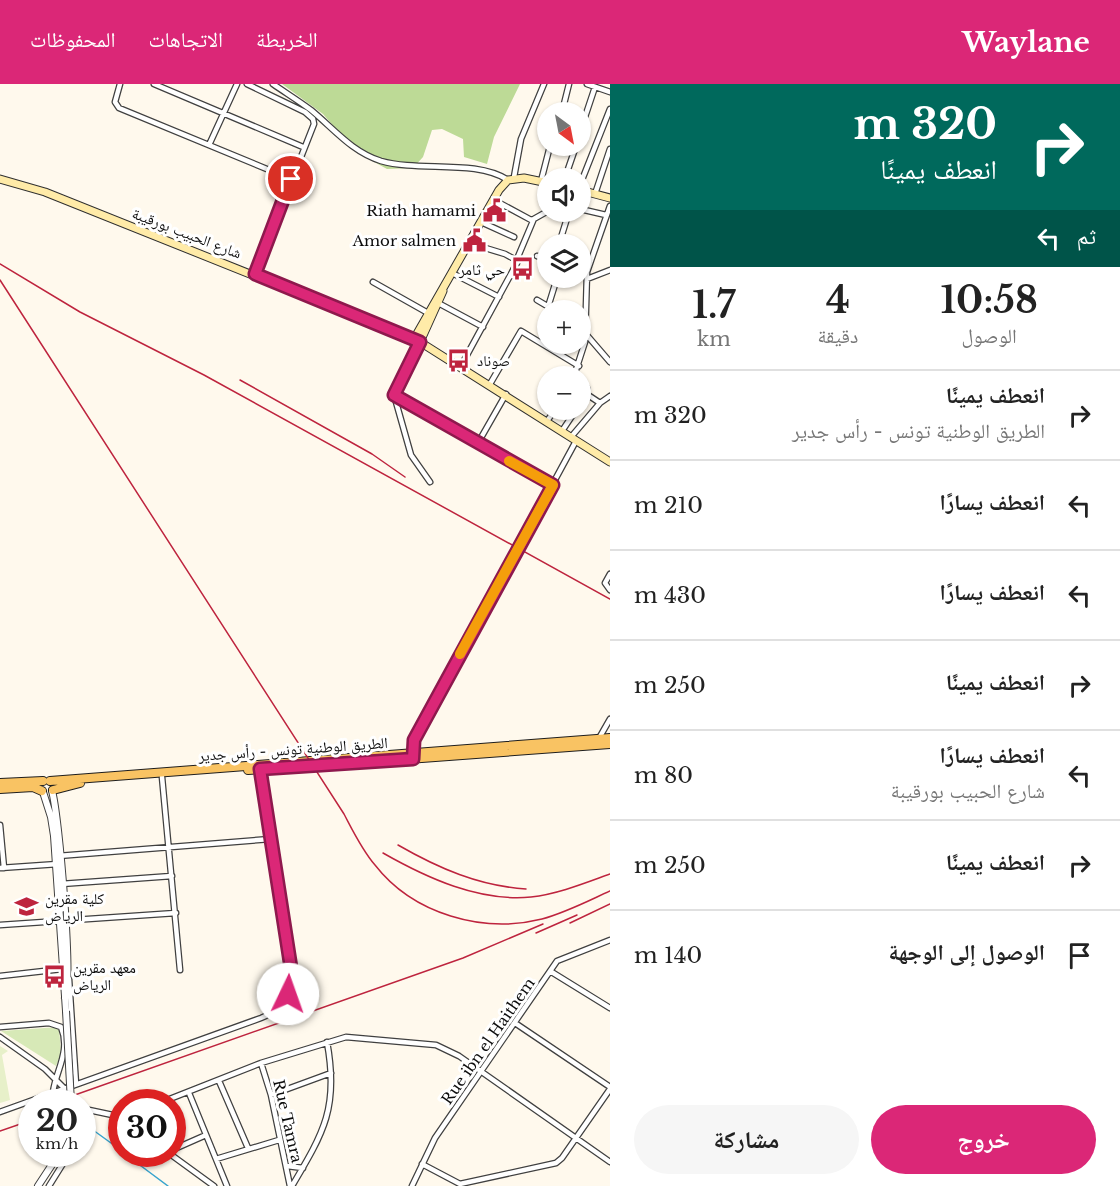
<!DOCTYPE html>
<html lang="ar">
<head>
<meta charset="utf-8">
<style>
	body { margin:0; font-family:"Libre Baskerville","Noto Naskh Arabic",serif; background:#f6f6f6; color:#222; direction:rtl; height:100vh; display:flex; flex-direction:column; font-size:22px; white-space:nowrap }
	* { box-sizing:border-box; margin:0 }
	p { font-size:20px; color:#767676 }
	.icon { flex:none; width:33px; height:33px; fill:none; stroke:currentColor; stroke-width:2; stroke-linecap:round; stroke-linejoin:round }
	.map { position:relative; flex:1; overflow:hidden; direction:ltr }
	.sheet { display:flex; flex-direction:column; background:#fff; width:510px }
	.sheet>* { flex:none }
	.hud { background:#00695c; color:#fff; overflow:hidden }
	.needle { width:39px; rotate:148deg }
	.fabs { position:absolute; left:537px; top:18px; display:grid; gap:12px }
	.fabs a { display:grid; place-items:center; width:54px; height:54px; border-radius:50%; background:#fff; box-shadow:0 2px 4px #0004; font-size:30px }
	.speed { position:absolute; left:18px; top:1005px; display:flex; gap:12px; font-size:30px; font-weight:700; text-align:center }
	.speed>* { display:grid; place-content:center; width:78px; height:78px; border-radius:50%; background:#fff; box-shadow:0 2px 4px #0004; line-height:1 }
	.speed small { font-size:15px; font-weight:400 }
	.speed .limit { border:9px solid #d22; background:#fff; color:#111 }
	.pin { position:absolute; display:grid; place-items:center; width:51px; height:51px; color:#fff; margin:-26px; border:3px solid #fff; border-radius:50%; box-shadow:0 2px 6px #0007 }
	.me { position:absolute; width:66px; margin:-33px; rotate:3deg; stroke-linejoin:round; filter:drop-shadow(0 0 4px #0008) }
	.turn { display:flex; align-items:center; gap:21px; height:126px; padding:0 24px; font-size:27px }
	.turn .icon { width:78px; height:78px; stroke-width:2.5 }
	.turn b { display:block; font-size:42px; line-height:51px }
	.then { display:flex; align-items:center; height:57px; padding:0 24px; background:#0003; gap:12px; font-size:22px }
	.eta { display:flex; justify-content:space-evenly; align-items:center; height:102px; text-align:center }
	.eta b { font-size:36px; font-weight:800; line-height:42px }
	.primary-button { display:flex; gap:12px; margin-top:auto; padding:12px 24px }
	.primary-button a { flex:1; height:69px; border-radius:36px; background:#db2777; color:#fff; font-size:24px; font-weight:800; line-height:69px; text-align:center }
	.primary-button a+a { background:#f6f6f6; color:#222 }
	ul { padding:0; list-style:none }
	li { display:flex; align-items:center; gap:18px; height:90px; padding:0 24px; border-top:2px solid #e0e0e0 }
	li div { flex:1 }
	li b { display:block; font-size:22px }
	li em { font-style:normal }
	header { display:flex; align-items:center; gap:36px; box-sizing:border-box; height:84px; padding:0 30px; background:#db2777; color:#fff }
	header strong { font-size:28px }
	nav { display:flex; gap:33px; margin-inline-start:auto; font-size:21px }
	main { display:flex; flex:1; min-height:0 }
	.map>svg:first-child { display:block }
</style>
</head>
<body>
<header>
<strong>Waylane</strong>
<nav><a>الخريطة</a><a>الاتجاهات</a><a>المحفوظات</a></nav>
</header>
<main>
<section class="sheet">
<div class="hud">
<div class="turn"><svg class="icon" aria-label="right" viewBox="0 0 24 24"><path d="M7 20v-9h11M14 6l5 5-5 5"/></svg><div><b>320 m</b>انعطف يمينًا</div></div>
<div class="then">ثم<svg class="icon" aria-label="left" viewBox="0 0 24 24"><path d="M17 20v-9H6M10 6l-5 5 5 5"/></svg></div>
</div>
<div class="eta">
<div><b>10:58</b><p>الوصول</p></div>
<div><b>4</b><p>دقيقة</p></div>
<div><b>1.7</b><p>km</p></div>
</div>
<ul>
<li><svg class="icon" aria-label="right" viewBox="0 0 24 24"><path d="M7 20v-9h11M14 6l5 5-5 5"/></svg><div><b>انعطف يمينًا</b><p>الطريق الوطنية تونس - رأس جدير</p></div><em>320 m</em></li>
<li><svg class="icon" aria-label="left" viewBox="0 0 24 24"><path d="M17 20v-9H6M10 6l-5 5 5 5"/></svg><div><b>انعطف يسارًا</b></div><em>210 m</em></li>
<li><svg class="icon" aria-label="left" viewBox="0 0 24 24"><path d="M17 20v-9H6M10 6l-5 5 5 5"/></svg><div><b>انعطف يسارًا</b></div><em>430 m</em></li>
<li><svg class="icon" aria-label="right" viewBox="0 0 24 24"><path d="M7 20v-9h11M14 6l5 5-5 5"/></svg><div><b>انعطف يمينًا</b></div><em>250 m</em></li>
<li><svg class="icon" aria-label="left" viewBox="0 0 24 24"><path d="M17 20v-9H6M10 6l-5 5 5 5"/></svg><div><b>انعطف يسارًا</b><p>شارع الحبيب بورقيبة</p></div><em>80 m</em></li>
<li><svg class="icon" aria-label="right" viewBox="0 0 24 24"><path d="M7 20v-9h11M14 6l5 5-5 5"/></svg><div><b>انعطف يمينًا</b></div><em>250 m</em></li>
<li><svg class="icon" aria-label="arrive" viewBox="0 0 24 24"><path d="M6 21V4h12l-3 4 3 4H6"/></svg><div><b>الوصول إلى الوجهة</b></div><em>140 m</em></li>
</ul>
<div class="primary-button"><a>خروج</a><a>مشاركة</a></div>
</section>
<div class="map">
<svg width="610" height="1102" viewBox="0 0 610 1102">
	<rect width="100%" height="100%" fill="#fff9ed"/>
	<path fill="#d7e9b7" d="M59,943L61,970L56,982L1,947Z"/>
	<path fill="#bdda96" d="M282,0H520L494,53L487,80L464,73L463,55L442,45L432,46L423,73L413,84L387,85L356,68L323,30Z"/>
	<path fill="#e7f0c9" d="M0,962L8,967L2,971L10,1016L0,1019Z"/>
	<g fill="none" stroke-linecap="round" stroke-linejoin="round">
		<path stroke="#38a4ce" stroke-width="1.5" d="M93,1046L122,1067
			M125,1070L168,1102"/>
		<defs>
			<path id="minor" d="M120,0L115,18L119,24L291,95
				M154,0L303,63
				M247,0L305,28L313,35L314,40L255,190
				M273,0C286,9 299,17 311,26C334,45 352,68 381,77C420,88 475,75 508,96
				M587,0L610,8
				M562,28L569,0
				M580,48L595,3
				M209,61L237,0
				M514,93L521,55L544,0
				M565,94L576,62
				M541,97L550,62
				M580,101L610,25
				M595,110L610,65
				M494,116L533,137L517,175
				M580,125L606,131
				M532,136L548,127
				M481,138L514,153
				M559,160L569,128
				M537,172L548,175
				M452,189L499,213
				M587,195L610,186
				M373,198L428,229
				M537,216L554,226
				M440,220L483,243
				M548,223L557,194
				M585,249L610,278
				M420,258L394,311L411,371L430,398
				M461,282L518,177L505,170L469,159
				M574,292L585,258L587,188L610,122
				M580,296L587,304L580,317
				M490,300L521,247L579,282
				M585,309L600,319
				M394,311L553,401
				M547,337L555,326
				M562,347L576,326
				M571,353L600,319L610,312
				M478,359L506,310
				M610,490L605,499L610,506
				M598,656L610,635
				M412,670L414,656L576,357
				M162,693L180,886
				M0,741L4,784
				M58,772L271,755
				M0,784L58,780
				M61,800L172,792
				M0,841L176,829
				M550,887L610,924
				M0,892L62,885
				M69,895L76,1000
				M515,939L610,1003
				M0,943L49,939L61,943C71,967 56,986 53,1008
				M0,953L45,985L64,1004
				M261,979L271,1011L290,1102
				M219,997L248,1064
				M189,1009L227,1102
				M271,1011L331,989
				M162,1018L261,979L346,953L436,961L459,972L610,1078
				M0,1028L261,934C281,926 291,911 291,890L260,685
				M82,1029L89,1026L122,1033
				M172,1066L206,1051
				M170,1070L214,1102
				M216,1075L279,1056
				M422,1080L460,1100L556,1079L562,1074L610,1005
				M287,1082L303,1084
				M49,1102L69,1070
				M292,1102C324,1048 339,1023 327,958
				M412,1102L435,1054L557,877L610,856"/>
			<path id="tertiary" d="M52,707C59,731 73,899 65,914
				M43,708L51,733L54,752L66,927
				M38,1102L59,1070"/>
			<path id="secondary" d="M0,95L45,108L420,258L610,378
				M580,106L610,114
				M414,255L499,106L508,96L524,94L548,99
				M420,258L443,207"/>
			<path id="primary" d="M341,680L610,660
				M248,686L275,684
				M50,697L610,654
				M0,699L43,697
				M0,705L33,703L42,707
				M53,706L80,699"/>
		</defs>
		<use href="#minor" stroke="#404040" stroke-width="7"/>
		<use href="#tertiary" stroke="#404040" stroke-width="8"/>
		<use href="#secondary" stroke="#2f2f2f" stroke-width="9"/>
		<use href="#primary" stroke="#1e1e1e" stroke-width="10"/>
		<use href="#minor" stroke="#fff" stroke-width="4.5"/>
		<use href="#tertiary" stroke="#fff" stroke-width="6"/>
		<use href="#secondary" stroke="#ffeba8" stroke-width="7"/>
		<use href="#primary" stroke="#f9c363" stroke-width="8"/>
		<path stroke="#be243e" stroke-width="1.5" d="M0,180L80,228L204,291L610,515
			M0,196L344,730C353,747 362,766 375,781C413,830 483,850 542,835C565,829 588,817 610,807
			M240,296L372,370L405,393
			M398,761C438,784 479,802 526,805
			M383,769C427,794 479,818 531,813C558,810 585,799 610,790
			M570,839L610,820
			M536,849L577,831
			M55,1018L463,874L543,840
			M0,1047L32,1036"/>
		<defs>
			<path id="tertiary-bridge" d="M66,927L71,1018"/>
		</defs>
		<use href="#tertiary-bridge" stroke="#404040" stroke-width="8" stroke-linecap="butt"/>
		<use href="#tertiary-bridge" stroke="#fff" stroke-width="6"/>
	</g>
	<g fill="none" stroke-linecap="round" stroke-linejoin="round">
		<defs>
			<path id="route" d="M288,910L291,884L260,685L413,675L414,656L553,401L394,311L420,258L255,190L291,95"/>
		</defs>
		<use href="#route" stroke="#8e194d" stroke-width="15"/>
		<use href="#route" stroke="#db2777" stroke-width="10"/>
		<path stroke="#f59e0b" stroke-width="10" d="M460,570L553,401L509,377"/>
	</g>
	<defs>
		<symbol id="civic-bare" viewBox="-9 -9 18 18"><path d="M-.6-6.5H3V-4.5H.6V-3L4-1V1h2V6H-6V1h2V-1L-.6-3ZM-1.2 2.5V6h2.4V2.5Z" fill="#be243e" stroke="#fff" stroke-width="2.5" paint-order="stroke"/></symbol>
		<symbol id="bus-bare" viewBox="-9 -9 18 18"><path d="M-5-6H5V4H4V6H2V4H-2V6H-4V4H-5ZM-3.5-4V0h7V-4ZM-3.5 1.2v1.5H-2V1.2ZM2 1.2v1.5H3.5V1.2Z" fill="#be243e" stroke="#fff" stroke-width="2.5" paint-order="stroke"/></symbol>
		<symbol id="university-bare" viewBox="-9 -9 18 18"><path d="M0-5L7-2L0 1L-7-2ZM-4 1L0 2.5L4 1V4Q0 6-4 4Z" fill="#be243e" stroke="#fff" stroke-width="2.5" paint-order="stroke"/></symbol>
	</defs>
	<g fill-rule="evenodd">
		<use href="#civic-bare" x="478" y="110" width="33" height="33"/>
		<use href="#civic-bare" x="458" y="140" width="33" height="33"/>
		<use href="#bus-bare" x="506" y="168" width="33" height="33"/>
		<use href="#bus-bare" x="442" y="260" width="33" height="33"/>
		<use href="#university-bare" x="10" y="806" width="33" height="33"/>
		<use href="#bus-bare" x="38" y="876" width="33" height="33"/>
	</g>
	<g text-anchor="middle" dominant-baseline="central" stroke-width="6" stroke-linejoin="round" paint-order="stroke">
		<g font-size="15" fill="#0d0d0d" stroke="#fff" text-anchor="end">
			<text x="476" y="126">Riath hamami</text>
			<text x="456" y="156">Amor salmen</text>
			<text x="505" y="185">حي ثامر</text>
			<text x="477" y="276" text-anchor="start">صوناد</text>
			<text x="45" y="814" text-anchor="start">كلية مقرين<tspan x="45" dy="17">الرياض</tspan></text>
			<text x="73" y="883" text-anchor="start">معهد مقرين<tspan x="73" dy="17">الرياض</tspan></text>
		</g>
		<g font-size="15" fill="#0d0d0d" stroke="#fff">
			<text transform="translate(187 149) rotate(21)">شارع الحبيب بورقيبة</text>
			<text transform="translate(293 665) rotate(-4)">الطريق الوطنية تونس - رأس جدير</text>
			<text transform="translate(488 957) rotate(-55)">Rue ibn el Haithem</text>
			<text transform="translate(288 1037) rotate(77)">Rue Tamra</text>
		</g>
	</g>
</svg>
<div class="fabs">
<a><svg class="needle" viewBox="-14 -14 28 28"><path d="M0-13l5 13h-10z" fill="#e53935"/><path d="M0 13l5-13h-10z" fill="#767676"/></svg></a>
<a><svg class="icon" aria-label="sound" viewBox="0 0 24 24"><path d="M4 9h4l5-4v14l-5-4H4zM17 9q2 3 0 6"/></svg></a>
<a><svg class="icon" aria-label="layers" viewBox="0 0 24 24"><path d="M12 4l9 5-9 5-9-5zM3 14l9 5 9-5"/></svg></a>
<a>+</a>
<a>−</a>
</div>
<div class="speed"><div>20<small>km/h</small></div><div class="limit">30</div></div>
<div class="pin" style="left:291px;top:95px;background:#d93025"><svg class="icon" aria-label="arrive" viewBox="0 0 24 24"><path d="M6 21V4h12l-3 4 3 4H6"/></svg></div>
<svg class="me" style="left:288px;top:910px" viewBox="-20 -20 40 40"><circle r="19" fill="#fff"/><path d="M0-13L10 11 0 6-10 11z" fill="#db2777"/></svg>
</div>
</main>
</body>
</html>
